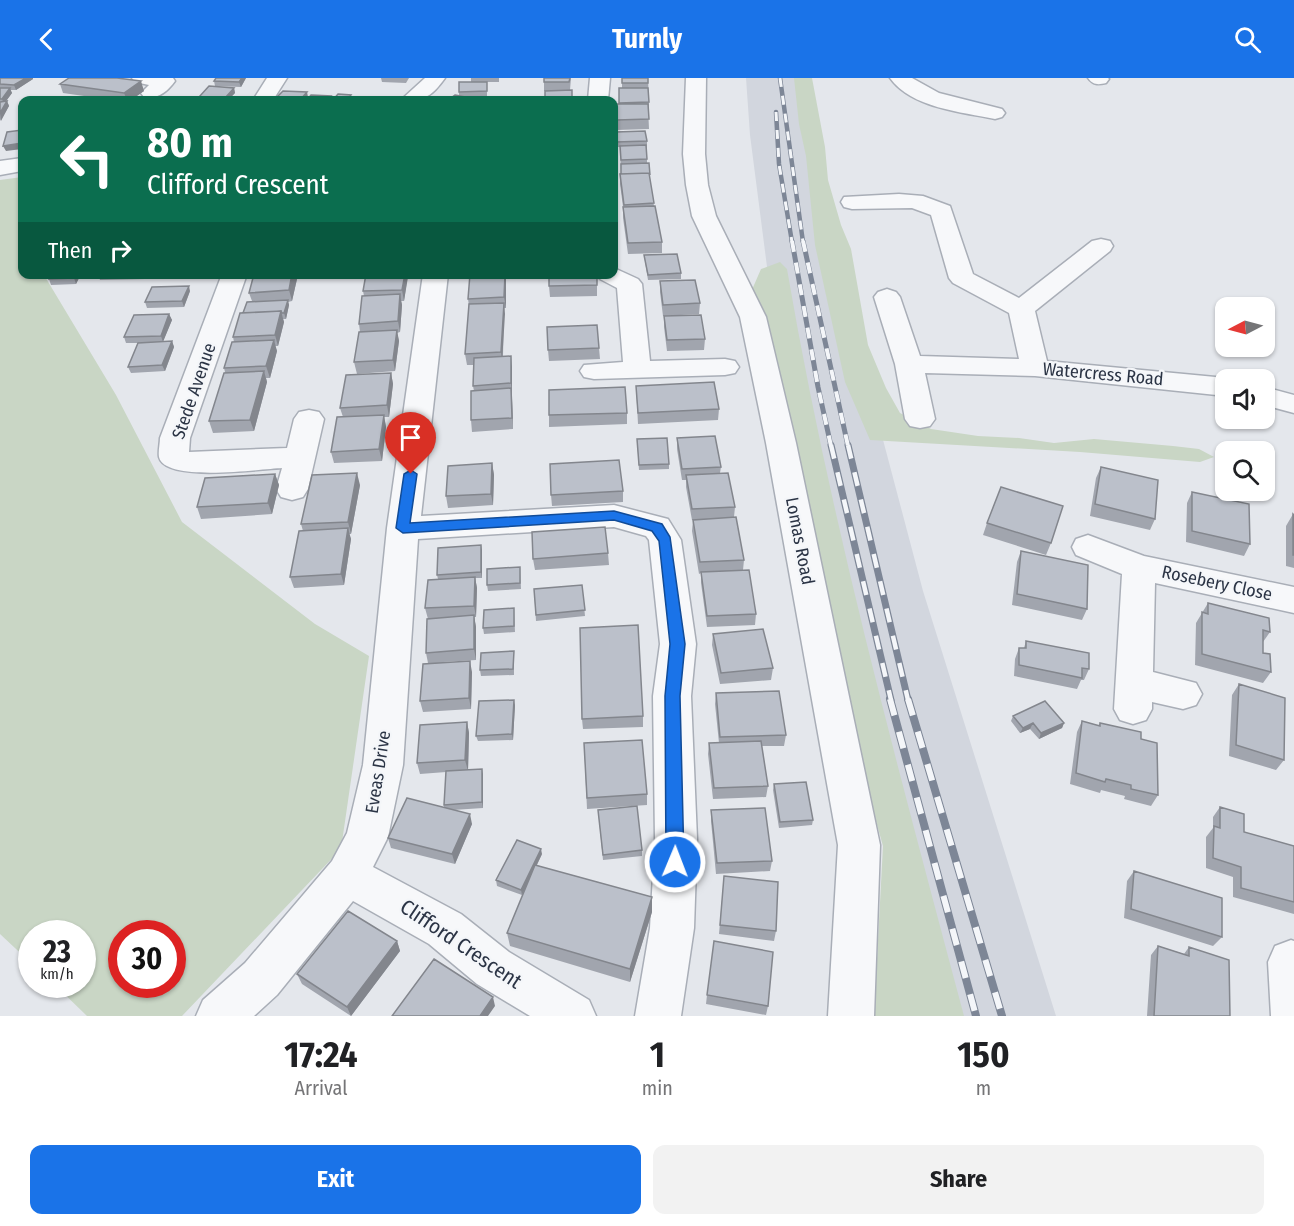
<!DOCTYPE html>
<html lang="en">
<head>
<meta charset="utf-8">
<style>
	body { margin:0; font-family:"Fira Sans Condensed",sans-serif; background:#f2f2f2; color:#202124; height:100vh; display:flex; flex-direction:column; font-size:22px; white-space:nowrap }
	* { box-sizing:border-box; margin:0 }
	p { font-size:20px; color:#757577 }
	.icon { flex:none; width:33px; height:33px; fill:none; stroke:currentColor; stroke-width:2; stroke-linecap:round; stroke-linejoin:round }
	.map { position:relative; height:938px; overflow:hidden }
	.side { display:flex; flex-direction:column; background:#fff; flex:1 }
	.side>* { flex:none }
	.guide { position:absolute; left:18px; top:18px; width:600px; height:183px; border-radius:12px; box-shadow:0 2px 4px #0004; background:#0b6e4f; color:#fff; overflow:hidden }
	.needle { width:39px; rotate:264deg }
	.controls { position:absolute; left:1215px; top:219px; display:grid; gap:12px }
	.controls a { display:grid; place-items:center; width:60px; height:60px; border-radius:12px; background:#fff; box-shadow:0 2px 4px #0004; font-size:30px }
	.speed { position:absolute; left:18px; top:842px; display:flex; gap:12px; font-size:30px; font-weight:700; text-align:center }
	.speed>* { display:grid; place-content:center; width:78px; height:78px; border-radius:50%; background:#fff; box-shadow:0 2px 4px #0004; line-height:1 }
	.speed small { font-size:15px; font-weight:400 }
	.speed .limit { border:9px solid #d22; background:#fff; color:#111 }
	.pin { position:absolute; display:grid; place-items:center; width:51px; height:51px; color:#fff; margin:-62px -26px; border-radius:50% 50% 50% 0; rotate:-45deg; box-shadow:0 0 6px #0007 }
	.pin .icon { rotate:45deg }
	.me { position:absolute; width:66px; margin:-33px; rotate:1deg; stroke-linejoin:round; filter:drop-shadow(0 0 4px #0008) }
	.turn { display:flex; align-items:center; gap:21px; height:126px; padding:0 30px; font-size:27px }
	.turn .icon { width:78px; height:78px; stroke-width:2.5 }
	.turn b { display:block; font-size:42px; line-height:51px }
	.then { display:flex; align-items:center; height:57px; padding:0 30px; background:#0003; gap:12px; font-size:22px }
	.eta { display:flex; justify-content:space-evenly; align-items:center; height:102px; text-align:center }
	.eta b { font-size:36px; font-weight:700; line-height:42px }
	.primary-button { display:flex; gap:12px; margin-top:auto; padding:12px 30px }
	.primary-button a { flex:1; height:69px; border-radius:12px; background:#1a73e8; color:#fff; font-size:24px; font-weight:700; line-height:69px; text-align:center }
	.primary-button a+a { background:#f2f2f2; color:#202124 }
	header { display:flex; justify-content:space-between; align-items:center; height:78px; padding:0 30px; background:#1a73e8; color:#fff; font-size:27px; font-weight:700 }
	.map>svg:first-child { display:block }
</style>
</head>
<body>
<header><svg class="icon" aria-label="back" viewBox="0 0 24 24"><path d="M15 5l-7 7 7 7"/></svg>Turnly<svg class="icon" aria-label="search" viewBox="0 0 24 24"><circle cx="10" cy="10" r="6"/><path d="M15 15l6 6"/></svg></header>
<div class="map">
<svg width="1294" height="938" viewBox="0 0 1294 938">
	<rect width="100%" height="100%" fill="#e4e7ec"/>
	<path fill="#d2d6de" d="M746,0H805L850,237L923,513L1056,938H939L825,513L770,212L750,57Z"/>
	<path fill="#c9d6c5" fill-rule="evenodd" d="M794,0H812L825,69L828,102L841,147L851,171L868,267L886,310L900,335L931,351L978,358L1019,360L1054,365L1094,361L1173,368L1199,371L1214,379L1200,384L1080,374L870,362L845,304L815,167L806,78L799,46Z
		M22,99V196L44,197L116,317L182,444L315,546L369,578L341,771L182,938H87L54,906H82V855H32L31,885L0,856V102ZM122,855H172V906H122Z
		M780,184L787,191C830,443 898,690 964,938H874L883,768L852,658L751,214L761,191Z"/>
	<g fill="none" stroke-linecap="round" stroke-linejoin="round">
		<defs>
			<path id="minor" d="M132,0H173L175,3C167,14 157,22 144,19L141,15L149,7L135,4Z
				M267,0H287L273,22H253Z
				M425,0H445C432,18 426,22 405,22L403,20Z
				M590,0H610L608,22H588Z
				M686,0H706L705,76L708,107L716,138L766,239L796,365L880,767L874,938H828L838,767L766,365L740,239L692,138L686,107L683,76Z
				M890,0H912L939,15L1002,31L1005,35L1002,39L995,41C962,34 911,30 890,0Z
				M1088,0H1108L1109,1L1106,5C1098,7 1093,7 1088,0Z
				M22,80V93L0,97V83Z
				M899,116L923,118L950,128L973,196L1019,220L1092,163L1101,161L1110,163L1113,168L1110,173L1035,233L1047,283L1226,300L1231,302H1226V318L1035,298L925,295L935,341L930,348L920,350L910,348L905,341L895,286L874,219L878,214L887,211L896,214L900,219L920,278L1019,281L1009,235L953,205L949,200L931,137L912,130L852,131L844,129L841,124L844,119Z
				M614,190L638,201L642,206L650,283L725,281L735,283L739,289L735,295L725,297L594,301L584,299L580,293L584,287L623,284L617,210L600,201L597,196H614Z
				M222,196H247L190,360L189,374L287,370L294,341L299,334L309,332L319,334L324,341L308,411L303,419L292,422L281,419L276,411L282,390C260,391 165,405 159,379C158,374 160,365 160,360Z
				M423,196H448L421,438L614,427L668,441L681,462L696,566L691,618L697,761L694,850L681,938H635L650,850L655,761L653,618L660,566L649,462L646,458L614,449L418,461L403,687L388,759L373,789L461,836L509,874L589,922L596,938H530L477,906L429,866L353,823L277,917L254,938H196L203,922L245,885L332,783L347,755L363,687L387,450Z
				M1264,309L1294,317V335L1264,327Z
				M1088,457L1144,478L1294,509V535L1155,505L1153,594L1196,605L1202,616L1196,627L1183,631L1152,624V631L1146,642L1133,646L1120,642L1114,631L1122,496L1076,477L1072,469L1076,461Z
				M1291,862L1294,863V938H1271L1268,884L1275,868Z"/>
		</defs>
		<use href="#minor" stroke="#a9aeb7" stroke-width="3"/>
		<use href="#minor" fill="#f7f8fa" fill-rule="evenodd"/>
		<defs>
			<path id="rail-far3" d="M780,0L803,164
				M776,34L779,86L792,164"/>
			<path id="rail-far2" d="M792,163L818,309L831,368
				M803,163L848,368"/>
			<path id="rail-far1" d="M831,367L891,622
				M848,367L908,622"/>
			<path id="rail" d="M890,621L976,938
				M908,621L1002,938"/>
		</defs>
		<use href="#rail-far3" stroke="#7d8696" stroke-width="4.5"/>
		<use href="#rail-far2" stroke="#7d8696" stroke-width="5"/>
		<use href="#rail-far1" stroke="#7d8696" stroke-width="7"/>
		<use href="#rail" stroke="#7d8696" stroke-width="8"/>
		<use href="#rail-far3" stroke="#f4f6f9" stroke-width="3" stroke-dasharray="9" stroke-linecap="butt"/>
		<use href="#rail-far2" stroke="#f4f6f9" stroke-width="4" stroke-dasharray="11" stroke-linecap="butt"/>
		<use href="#rail-far1" stroke="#f4f6f9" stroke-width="4.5" stroke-dasharray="14" stroke-linecap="butt"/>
		<use href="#rail" stroke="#f4f6f9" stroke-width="6" stroke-dasharray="17" stroke-linecap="butt"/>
	</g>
	<path fill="#a1a5ae" d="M0,0L33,1L16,12H10L12,15L6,23H7L9,28L0,43Z
		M246,0L241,9L215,8L214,3Z
		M381,0H409L406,5L382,4Z
		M471,0H499V4H487V18L465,19L459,18V14L471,4Z
		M571,0L570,12L544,13V4Z
		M622,0H648L649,24V29H648L649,51L617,52V26H619V10H622Z
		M60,6L144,13L131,22H112L63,15Z
		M234,10L235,15L228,22H190L200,21L199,19Z
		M616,54L647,63V86L654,128L662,164V175L628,176L623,140V129L620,106V96H621L620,69H616Z
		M644,177L681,195V201L648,202Z
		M81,196L76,206L51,207L49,201Z
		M98,196H147L145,201L100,202Z
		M254,196H296L297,201L292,223L288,224L289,227L286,241H283L284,244L278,268H275L277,273L270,300H266L267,304L254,353L213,355L209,343L225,294L224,290L234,264L233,259L243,235L252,223L249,215Z
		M366,196H408L404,223H401L402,227L400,254L397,255L399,263L395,293L357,296L354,284L360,254L359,246L364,218L363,213Z
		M470,196H506V230H504L503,278L512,289V317L513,351L472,354L471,342L474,313L473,308L474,287H467L465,276L469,228L468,221Z
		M597,196V218L550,219L549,208Z
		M660,203L700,225L699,236L663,238L660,214Z
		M190,213L184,229L147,230L145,224Z
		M169,236L172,242L163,263H172L174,269L165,293L131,295L128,289L138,265H126L124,259Z
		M664,238L705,261L704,272L667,273L664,249Z
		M599,270L600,281L549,283L548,272Z
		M391,295L393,306L389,339H384L386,349L382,383L334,385L331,374L343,339L340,330Z
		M636,308L719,331L718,342L638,346Z
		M627,335V346L549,349V337Z
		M677,360L721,389L720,395L735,429L734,439L744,482L743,492L756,536L755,547L707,549L701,505V495L699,496L692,453L693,442H692L686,409V402H682L677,371Z
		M637,361L669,386V391L639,392Z
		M492,385L494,397L493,427L448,430L446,418Z
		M1101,389L1155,441L1150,452L1090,438L1096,400Z
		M275,396L279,407L272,436L201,441L197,429Z
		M360,407L351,456H349L351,461L344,507L294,510L290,499L303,453L301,446Z
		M623,413V424L552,428L551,417Z
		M1192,414L1250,466L1244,478L1186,464L1187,425Z
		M1293,436L1294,437V490L1286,488V448Z
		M987,445L1051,465L1046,477L983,457Z
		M482,472V500H475L477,510L476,539H474L476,549V582L443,584L472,594L471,631L423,634L420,623L428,585L426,575L428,541L425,530L438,501L437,497Z
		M1021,473L1087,531L1082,542L1012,527L1017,484Z
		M608,475L609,487L535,492L533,481Z
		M520,489L521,511L488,513L487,507Z
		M582,507L585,538L536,543L534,511Z
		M1208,525L1270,554L1263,564V575L1271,594L1263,605L1195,587L1196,545Z
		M514,530L515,554L484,556L483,550Z
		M713,556L773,590L771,602L720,606L712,567Z
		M1026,563L1089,591L1084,602H1081L1077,611L1014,598L1015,581L1019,570H1024Z
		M514,579V597L481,598L480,592Z
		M1239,606L1284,682L1276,692L1229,678L1232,617Z
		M716,615L786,657L784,668H762L768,708L766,719L713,721L708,676L709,665H719L715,626Z
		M515,627L513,662L478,663L476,658Z
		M643,638V649L583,651L582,641Z
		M1013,638L1064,645L1062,650L1039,661L1030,651L1020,655L1011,643Z
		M1082,643L1098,648L1100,645L1141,661L1158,717L1151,728L1124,721L1125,718L1101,712L1100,715L1070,706L1077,654Z
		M467,644L469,655L468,692L483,696V730L453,732L472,746L455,786L391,770L388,760L444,729L446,694L420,696L417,685Z
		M584,665L647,716V727L587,731Z
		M774,706L813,742L812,747L779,750L773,712Z
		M1220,729L1244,754L1294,768V836L1233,819V799L1206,790V759L1213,750V739Z
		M598,732L642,772V778L603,782Z
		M711,732L772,783L770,793L716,796L711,743Z
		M542,776L537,787L652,834L630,904L510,868L507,855L527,808L522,817L497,808L496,802Z
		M1134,793L1222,859L1213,868L1124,840L1127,803Z
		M724,798L776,853L774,863L719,856Z
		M397,863L400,873L351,938L302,906L297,896Z
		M1158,868L1184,876L1189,869L1230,938H1147L1151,877Z
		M707,917L768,928L766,937L706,926Z"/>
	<path fill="#83868d" d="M26,0H33V1L16,12L14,7Z
		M242,0H246L241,9L239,4Z
		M141,3L144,13L131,22H127L124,15Z
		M10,10L12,15L4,26L2,21Z
		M234,10L235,15L228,22H225V20Z
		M307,14L308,19L305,22H300Z
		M351,17V22H347Z
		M7,23L9,28L1,43L0,35Z
		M22,65V71L6,73L3,68Z
		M76,196H81L76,206L74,200Z
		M292,196H296L297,201L292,223L289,212Z
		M405,196H408V199L404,223L402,212Z
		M505,196H506V230L504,219Z
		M189,208L190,213L184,229L182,223Z
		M400,216L402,227L400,254L398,243Z
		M288,222L289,227L286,241L284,235Z
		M504,225L505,236L502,285L501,274Z
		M281,233L284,244L278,268L275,257Z
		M169,236L172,242L163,264L161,258Z
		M397,252L399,263L395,293L393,282Z
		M274,262L277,273L270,300L266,288Z
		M172,263L174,269L165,293L162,287Z
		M511,278L512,289V317L511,305Z
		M264,293L267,304L254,353L250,342Z
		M391,295L393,306L389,339L387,327Z
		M511,310L512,321L513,351L512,340Z
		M384,337L386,349L382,383L379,371Z
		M492,385L494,397L493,427L491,416Z
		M357,395L360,407L351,456L348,444Z
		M275,396L279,407L272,436L268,425Z
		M348,450L351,461L344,507L341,496Z
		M481,467L482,472V500L481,494Z
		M475,499L477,510L476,539L474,528Z
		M474,537L476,549V582L474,571Z
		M470,583L472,594L471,631L469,620Z
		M514,622L515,627L513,662L512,656Z
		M467,644L469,655L468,693L465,682Z
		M1033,645L1030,651L1020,655L1023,650Z
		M1064,645L1062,650L1039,661L1041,655Z
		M482,691L483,696V730L482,724Z
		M470,736L472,746L455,786L452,776Z
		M541,771L542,776L522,817L521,812Z
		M652,819V834L630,904V891Z
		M397,863L400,873L351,938L347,929Z
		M493,919L495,928L488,938H480Z"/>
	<path fill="#bbc0ca" stroke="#83868d" stroke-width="1.5" d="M0,0H26L14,7L0,6Z
		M69,0H117L141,3L124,15L60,6Z
		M216,0H242L239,4L214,3Z
		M544,0H570L569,4H544Z
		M622,0H648V5H622Z
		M459,4H487V13L459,14Z
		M209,8L234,10L225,20L199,19Z
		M0,10H10L2,21H0Z
		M619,10H648L649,24L619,25Z
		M572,12V22H545V13Z
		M283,13L307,14L300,22H274Z
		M338,16L351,17L347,22H333Z
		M311,17L331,18L327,22H307Z
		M455,17L481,22H448Z
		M196,20L204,22H190Z
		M7,23L0,35V24Z
		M617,26H648L649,41L617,42Z
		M22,52V65L3,68L7,54Z
		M645,53L647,63L616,64V54Z
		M646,67L647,81L621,82L620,68Z
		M649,85L650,97L649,95L621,96V86Z
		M649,95L654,125L624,127L620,96Z
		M655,128L662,164L628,165L623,129Z
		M677,176L681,195L648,197L644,177Z
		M51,196H76L74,200L49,201Z
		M254,196H292L289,212L249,215Z
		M366,196H405L402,212L363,213Z
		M470,196H505L504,219L468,221Z
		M549,196H597V207L549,208Z
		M695,202L700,225L663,227L660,203Z
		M189,208L182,223L145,224L152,209Z
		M400,216L398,243L359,246L362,218Z
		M288,222L284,235H282L281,233L243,235L247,224Z
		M504,225L501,274L465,276L469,226Z
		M281,233L275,257L233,259L240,235Z
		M169,236L161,258L124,259L134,237Z
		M701,237L705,261L667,262L664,238Z
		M597,247L599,270L548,272L547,249Z
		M397,252L393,282L354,284L359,254Z
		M274,262L266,288L224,290L232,264Z
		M172,263L162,287L128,289L138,265Z
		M511,278V305L473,308L474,280Z
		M264,293L250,342L209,343L224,295Z
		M391,295L387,327L340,330L346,297Z
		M714,304L719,331L638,335L636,308Z
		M625,309L627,335L549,337V312Z
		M511,310L512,340L471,342V313Z
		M384,337L379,371L331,374L337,339Z
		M715,358L721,389L682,391L677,360Z
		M667,360L669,386L639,387L637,361Z
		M619,382L623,413L551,417L550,386Z
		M492,385L491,416L446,418L448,388Z
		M1101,389L1158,402L1155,441L1095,426Z
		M357,395L348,444L301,446L312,397Z
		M728,395L735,429L692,431L686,397Z
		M275,396L268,425L197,429L205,400Z
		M1001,409L1063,428L1051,465L987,445Z
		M1192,414L1249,426L1250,466L1192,453Z
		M1293,436L1294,437V477H1293Z
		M736,439L744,482L700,484L693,442Z
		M605,449L608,475L533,481L532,454Z
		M348,450L341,496L290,499L299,453Z
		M481,467V494L437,497L438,470Z
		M1021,473L1088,487L1087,531L1017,516Z
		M520,489V505L487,507V491Z
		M749,492L756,536L707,538L701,494Z
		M475,499L474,528L425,530L428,502Z
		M582,507L585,532L536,537L534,511Z
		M1208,525L1269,540L1270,554L1263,552V575L1270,576L1271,594L1202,576V534L1208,536Z
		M514,530V548L483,550L484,532Z
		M474,537V571L426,575L427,541Z
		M638,547L643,638L582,641L580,550Z
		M763,551L773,590L721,595L713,556Z
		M1026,563L1089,575V591L1082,590V600L1019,587V570H1026Z
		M514,573L513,591L480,592L481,575Z
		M470,583L469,620L420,623L423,586Z
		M1239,606L1285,620L1284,682L1236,667Z
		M779,613L786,657L720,659L716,615Z
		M514,622L512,656L476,658L479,623Z
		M1045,623L1064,645L1041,655L1033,645L1023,650L1013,638Z
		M1082,643L1100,648V645L1141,654V661L1157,665L1158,717L1131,711V707L1106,701L1105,704L1076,695Z
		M467,644L465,682L417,685L420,647Z
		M642,662L647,716L587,720L584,665Z
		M761,663L768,708L714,710L709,665Z
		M482,691V724L444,727L446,693Z
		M806,704L813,742L780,744L774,706Z
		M407,720L470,736L452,776L388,760Z
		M637,728L642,772L603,777L598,732Z
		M1220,729L1244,736V754L1294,768V824L1241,810V789L1213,780L1214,748L1220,750Z
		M765,730L772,783L717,785L711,732Z
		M517,762L541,771L521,812L496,802Z
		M535,787L652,819L630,891L507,855Z
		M1134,793L1222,820V859L1131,831Z
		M724,798L778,804L776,853L720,847Z
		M348,833L397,863L347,929L297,896Z
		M714,863L773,874L768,928L707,917Z
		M1158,868L1189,878V869L1229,882L1230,938H1154Z
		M434,881L493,919L480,938H392Z"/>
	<path fill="#1a73e8" stroke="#114b97" stroke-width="1.5" d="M411,392L417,396L410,445L614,433L662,446L670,459L685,566L680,618L684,784L681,789L675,792L669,789L666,784L665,618L670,566L659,463L652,453L614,442L403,455L396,450L404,396Z"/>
	<g text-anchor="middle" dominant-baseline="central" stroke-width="4.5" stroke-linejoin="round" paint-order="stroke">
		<g font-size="18" fill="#2b3445" stroke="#f4f6f9">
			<text transform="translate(1103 296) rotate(5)">Watercress Road</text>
			<text transform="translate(194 313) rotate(-71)">Stede Avenue</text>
			<text transform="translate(800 463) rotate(79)">Lomas Road</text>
			<text transform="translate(1217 505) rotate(12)">Rosebery Close</text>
			<text transform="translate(378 694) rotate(-81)">Eveas Drive</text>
		</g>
		<g font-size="21" fill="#2b3445" stroke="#f4f6f9">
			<text transform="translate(461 866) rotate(34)">Clifford Crescent</text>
		</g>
	</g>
</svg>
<div class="controls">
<a><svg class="needle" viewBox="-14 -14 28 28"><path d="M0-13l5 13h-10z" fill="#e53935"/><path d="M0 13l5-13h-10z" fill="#757577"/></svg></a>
<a><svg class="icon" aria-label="sound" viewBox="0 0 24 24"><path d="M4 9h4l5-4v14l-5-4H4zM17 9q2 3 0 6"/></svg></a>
<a><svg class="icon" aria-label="search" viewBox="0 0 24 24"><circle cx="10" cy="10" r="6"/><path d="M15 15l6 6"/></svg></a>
</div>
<div class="speed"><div>23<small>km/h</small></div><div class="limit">30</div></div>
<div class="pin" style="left:411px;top:396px;background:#d93025"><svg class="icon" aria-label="arrive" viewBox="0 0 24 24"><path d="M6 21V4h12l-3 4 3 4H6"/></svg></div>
<svg class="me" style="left:675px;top:784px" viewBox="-20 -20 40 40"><circle r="17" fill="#1a73e8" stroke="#fff" stroke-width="3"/><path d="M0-11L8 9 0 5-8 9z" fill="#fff"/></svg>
<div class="guide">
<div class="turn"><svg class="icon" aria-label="left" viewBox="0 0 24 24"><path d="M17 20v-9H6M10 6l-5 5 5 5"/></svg><div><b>80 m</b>Clifford Crescent</div></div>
<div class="then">Then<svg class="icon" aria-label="right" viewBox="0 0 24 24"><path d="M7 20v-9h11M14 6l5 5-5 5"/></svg></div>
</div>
</div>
<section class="side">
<div class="eta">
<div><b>17:24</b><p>Arrival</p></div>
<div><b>1</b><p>min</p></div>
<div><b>150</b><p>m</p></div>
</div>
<div class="primary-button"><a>Exit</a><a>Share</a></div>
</section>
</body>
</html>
